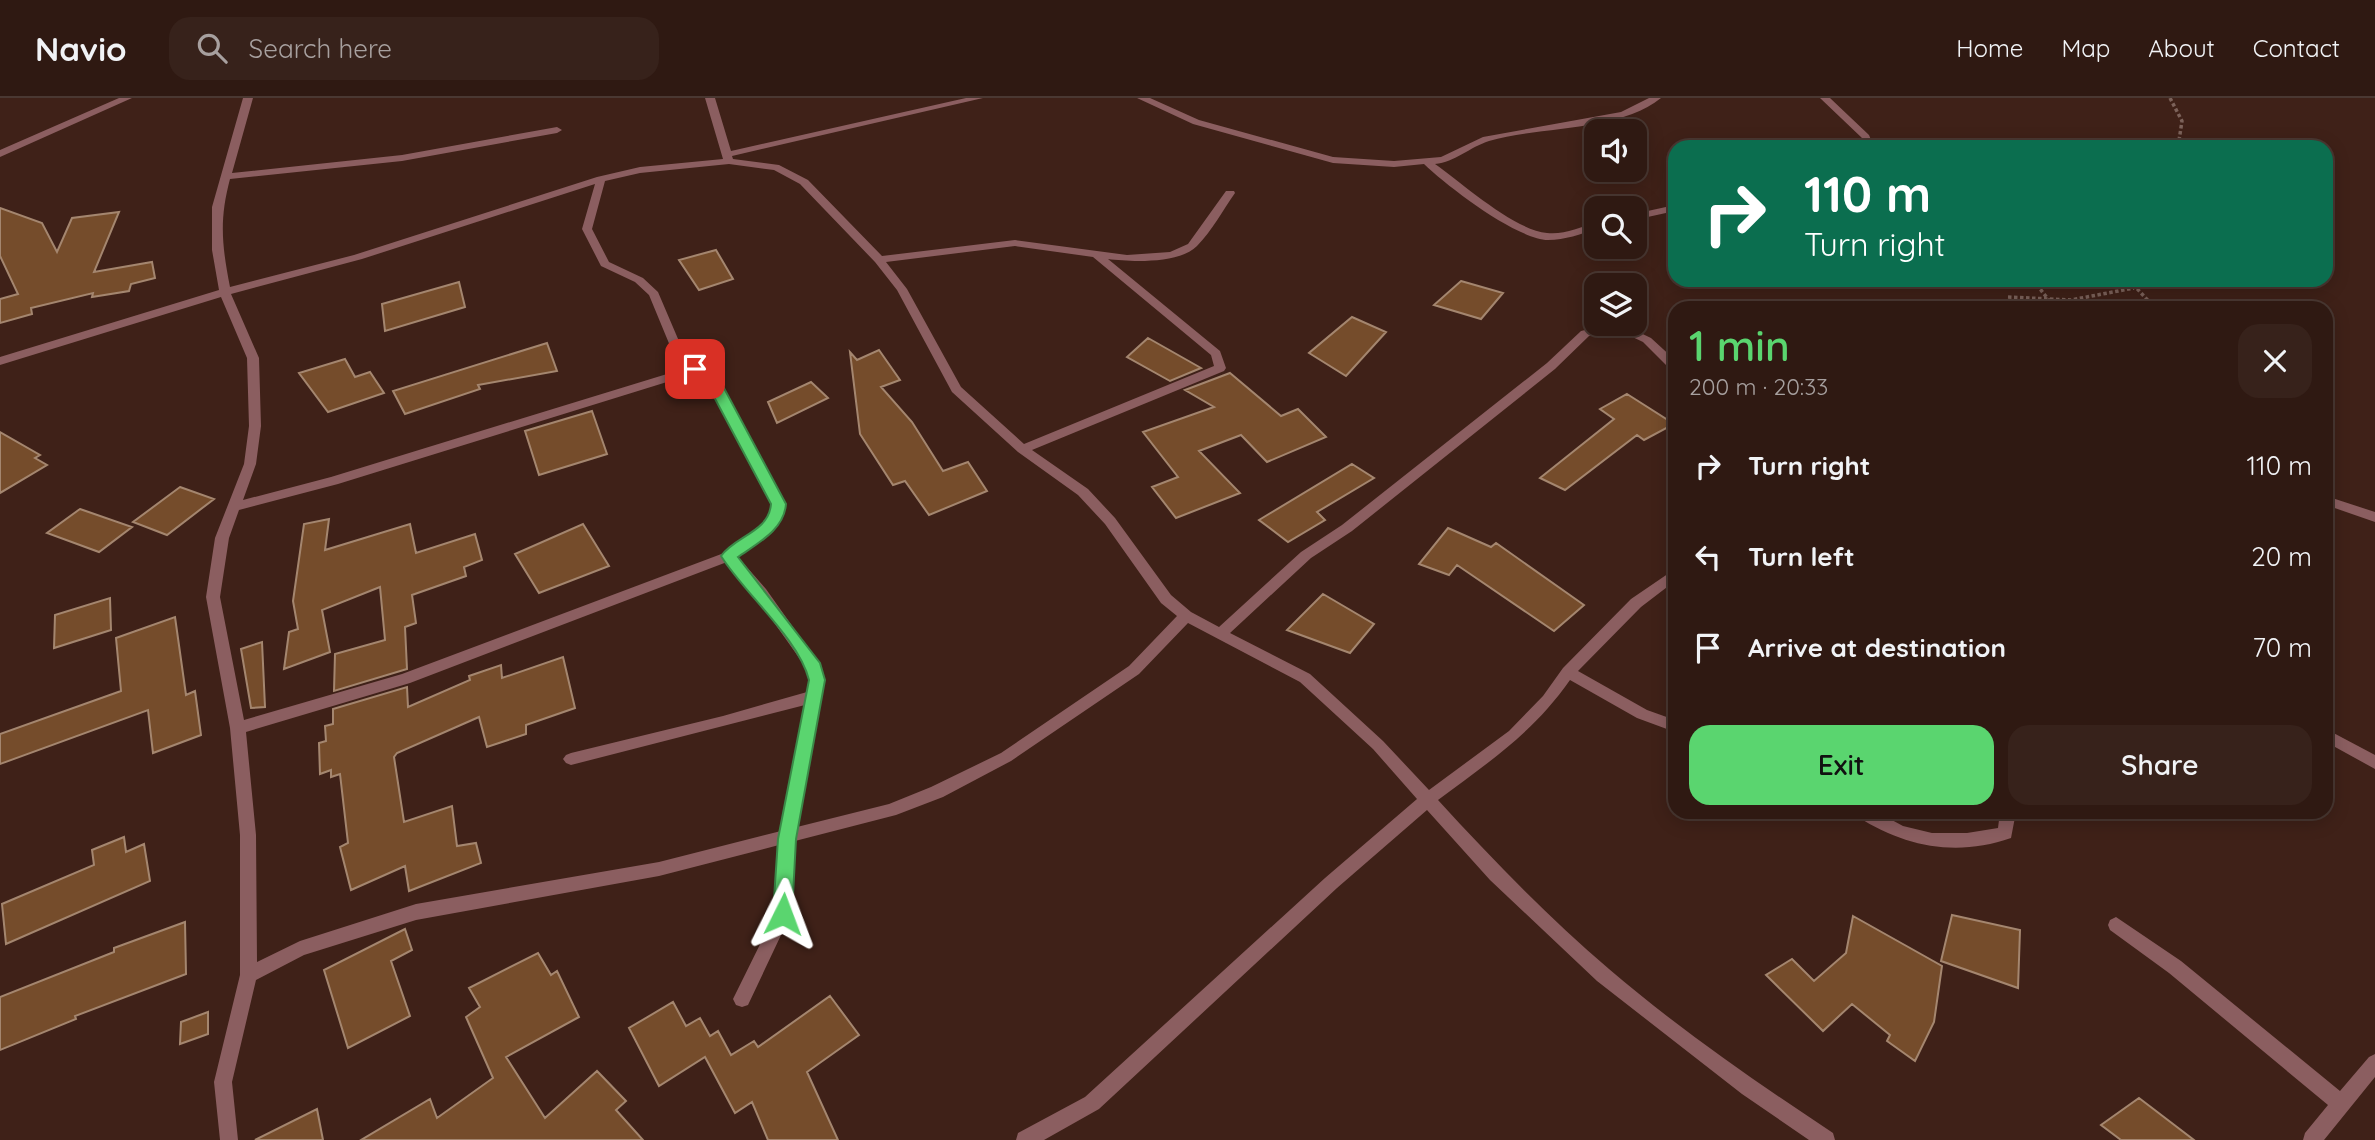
<!DOCTYPE html>
<html lang="en">
<head>
<meta charset="utf-8">
<style>
	body { margin:0; font-family:Quicksand,sans-serif; background:#37221b; color:#f1f3f6; height:100vh; display:flex; flex-direction:column; font-size:26px; white-space:nowrap }
	* { box-sizing:border-box; margin:0 }
	p { font-size:23px; color:#a7a09f }
	.icon { flex:none; width:38px; height:38px; fill:none; stroke:currentColor; stroke-width:2; stroke-linecap:round; stroke-linejoin:round }
	.map { position:relative; flex:1; overflow:hidden }
	.panel { position:absolute; left:1668px; top:203px; width:665px; height:518px; display:flex; flex-direction:column; background:#2f1912; border-radius:21px; box-shadow:0 4px 18px #0003,0 0 0 2px #4a3832 }
	.panel>* { flex:none }
	.hud { position:absolute; left:1668px; top:42px; width:665px; height:147px; border-radius:21px; box-shadow:0 4px 18px #0003,0 0 0 2px #4a3832; background:#0b6e4f; color:#fff; overflow:hidden }
	.buttons { position:absolute; left:1584px; top:21px; display:grid; gap:14px }
	.buttons a { display:grid; place-items:center; width:63px; height:63px; border-radius:14px; background:#2f1912; box-shadow:0 4px 18px #0003,0 0 0 2px #4a3832; font-size:35px }
	.pin { position:absolute; display:grid; place-items:center; width:60px; height:60px; color:#fff; margin:-30px; border-radius:14px; box-shadow:0 4px 10px #0006 }
	.me { position:absolute; width:77px; margin:-38px; rotate:3deg; stroke-linejoin:round; filter:drop-shadow(0 0 5px #0008) }
	.turn { display:flex; align-items:center; gap:24px; height:147px; padding:0 21px; font-size:32px }
	.turn .icon { width:91px; height:91px; stroke-width:2.5 }
	.turn b { display:block; font-size:49px; line-height:60px }
	.round { display:grid; place-items:center; flex:none; width:74px; height:74px; border-radius:21px; background:#37221b }
	.head { display:flex; align-items:center; justify-content:space-between; height:119px; padding:0 21px }
	h1 { font-size:42px; font-weight:600; line-height:52px; color:#5ad56f }
	.primary-button { display:flex; gap:14px; margin-top:auto; padding:14px 21px }
	.primary-button a { flex:1; height:80px; border-radius:21px; background:#5ad56f; color:#111; font-size:28px; font-weight:600; line-height:80px; text-align:center }
	.primary-button a+a { background:#37221b; color:#f1f3f6 }
	ul { padding:0; list-style:none }
	li { display:flex; align-items:center; gap:21px; height:91px; padding:0 21px }
	li div { flex:1 }
	li b { display:block; font-size:26px }
	li em { font-style:normal }
	header { display:flex; align-items:center; gap:42px; box-sizing:border-box; height:98px; padding:0 35px; background:#2f1912; border-bottom:2px solid #4a3832 }
	header strong { font-size:33px }
	nav { display:flex; gap:38px; margin-inline-start:auto; font-size:24px }
	.search { width:490px; height:63px; background:#37221b; display:flex; align-items:center; gap:18px; box-sizing:border-box; padding:0 24px; border-radius:21px; color:#a7a09f; font-size:26px }
	.map>svg:first-child { display:block }
</style>
</head>
<body>
<header>
<strong>Navio</strong>
<div class="search"><svg class="icon" aria-label="search" viewBox="0 0 24 24"><circle cx="10" cy="10" r="6"/><path d="M15 15l6 6"/></svg>Search here</div>
<nav><a>Home</a><a>Map</a><a>About</a><a>Contact</a></nav>
</header>
<div class="map">
<svg width="2375" height="1042" viewBox="0 0 2375 1042">
	<rect width="100%" height="100%" fill="#3f2118"/>
	<path fill="#754c2b" stroke="#a4866f" stroke-width="2" d="M0,110L42,125L57,154L72,120L119,114L94,174L152,164L155,180L131,186L129,193L92,199L93,195L31,210L32,216L0,225V201L18,196L0,158Z
		M716,152L733,181L699,192L679,162Z
		M1461,183L1503,195L1481,221L1434,207Z
		M459,184L465,209L385,233L382,206Z
		M1352,219L1386,234L1346,278L1309,255Z
		M1148,240L1201,270L1170,283L1127,259Z
		M547,245L557,273L478,287L480,291L405,316L393,293Z
		M879,252L900,282L881,289L912,324L943,373L968,364L987,393L929,417L905,383L893,387L860,336L850,254L857,262Z
		M345,261L355,279L370,274L384,295L328,314L299,275Z
		M1230,275L1281,318L1298,311L1326,339L1267,364L1241,337L1199,353L1240,395L1176,420L1152,389L1178,379L1143,334L1214,309L1185,292Z
		M811,284L828,300L777,325L768,304Z
		M1627,296L1674,326L1644,342L1637,337L1565,392L1540,380L1614,321L1600,311Z
		M592,313L607,356L539,377L525,333Z
		M0,334L40,357L35,360L47,367L0,395Z
		M1352,366L1374,380L1317,414L1325,422L1288,444L1259,422Z
		M180,389L214,401L167,437L133,424Z
		M80,411L132,429L99,454L47,435Z
		M329,421L325,452L410,426L416,455L475,436L482,462L464,469L466,478L412,497L416,525L405,529L407,571L334,593L335,556L385,542L380,489L322,512L330,554L284,571L289,534L298,531L293,503L304,426Z
		M583,426L609,468L539,495L515,456Z
		M1448,430L1491,449L1496,445L1584,507L1554,533L1457,467L1449,477L1419,466Z
		M1323,496L1374,526L1350,555L1287,532Z
		M110,500L111,532L54,550L55,517Z
		M175,519L186,597L195,593L201,637L153,655L148,612L0,666V636L121,593L116,540Z
		M262,544L265,609L251,610L241,551Z
		M563,559L575,610L526,627V636L487,649L479,619L397,655L394,659L404,724L452,708L457,748L476,745L481,765L409,793L405,768L351,792L340,749L348,745L340,676L331,679V672L320,676L319,645L326,643L325,628L333,626V611L407,589L408,609L470,582L469,578L501,567L502,580Z
		M124,739L126,754L144,746L150,783L6,846L2,806L94,767L92,752Z
		M1952,817L2020,832L2018,890L1941,863Z
		M1853,818L1942,868L1934,924L1915,963L1887,943L1890,937L1852,906L1823,933L1766,877L1792,861L1814,883L1846,855Z
		M185,824L186,876L75,918L76,921L0,952V899L114,854V850Z
		M405,831L412,852L391,863L410,918L348,950L324,872Z
		M538,855L551,877L557,873L579,919L506,959L545,1020L597,973L626,1003L616,1012L643,1042H361L430,1001L437,1020L493,980L466,919L480,909L469,890Z
		M830,898L859,937L807,974L838,1042H768L752,1004L735,1015L705,959L659,988L629,930L673,904L686,928L700,920L710,938L718,933L731,957L754,943L758,949Z
		M208,914V936L180,946L181,924Z
		M2139,1000L2194,1042H2121L2101,1027Z
		M317,1011L323,1042H255Z"/>
	<g fill="none" stroke-linecap="round" stroke-linejoin="round">
		<path stroke="#7c625a" stroke-width="3.5" stroke-dasharray="3.5 2.5" stroke-linecap="butt" d="M2170,0L2182,23L2178,49
			M2033,182L2055,210
			M2129,182L2155,210
			M2008,199L2071,202L2134,190"/>
		<path fill="#8b5e60" fill-rule="evenodd" d="M119,0H132L0,59V52Z
			M243,0H253L232,75L402,57L557,29L562,32L557,35L402,63L230,81C219,122 222,148 230,189L354,157L597,79L640,69L723,61L705,0H715L731,53L966,0H983L732,58L733,61L779,67L808,82L882,158L1015,142L1127,157L1170,154L1188,146L1226,93H1234L1235,95C1223,112 1212,133 1197,148C1180,166 1131,164 1108,161L1220,253L1226,270L1224,273L1032,352L1088,391L1115,420L1171,497L1191,514L1219,529L1301,454L1342,427L1547,265L1581,233L1606,227L1628,229L1651,240L1675,262V273L1671,272L1643,244L1622,234L1606,233L1589,238L1555,271L1352,433L1311,460L1230,535L1310,576L1383,643L1429,692L1509,633L1543,598L1563,570L1631,501L1675,471V483L1641,509L1578,573L1647,612L1675,622V634L1637,620L1570,582C1533,635 1489,664 1438,702C1492,761 1548,819 1609,871C1679,931 1756,984 1833,1035L1835,1042H1809L1742,996L1597,883L1490,782L1427,712L1337,790L1099,1011L1044,1042H1016L1018,1035L1085,999L1325,780L1417,701L1373,651L1300,584L1188,525L1139,576L1011,663L943,699L896,717L795,743L791,816L748,907L742,909L736,907L733,901L775,816L779,747L659,778L416,822L304,857L256,882L232,984L238,1042H220L214,984L240,877V737L230,630L206,499L215,440L244,366L249,328L247,260L221,199L0,267V259L219,192L212,152V109ZM729,66L774,72L800,86L875,164L897,192L952,294L1018,354L1078,397L1105,426L1161,505L1177,518L1129,568L1001,655L931,689L889,706L797,729L824,582L819,566L766,491L738,459C759,445 780,433 785,406L714,274L704,267L690,269L658,194L643,180L609,164L592,131L605,83L640,75ZM595,86L582,131L601,168L635,184L649,197L680,272L331,379L243,402L256,366L261,328L259,260L231,196L362,161ZM1015,148L1093,159L1211,257L1214,268L1024,346L961,289L907,191L886,164ZM696,275H701L705,279L773,406C767,431 744,442 724,455L402,576L244,622L220,499L229,440L239,412L338,386ZM727,464L756,499L807,571L810,582L807,594L723,618L571,655L566,657L563,661L566,665L571,667L805,607L781,733L659,764L416,806L300,843L257,864L256,737L246,634L410,585Z
			M1137,0H1150L1199,22L1333,59L1394,63L1441,59L1483,39L1621,14L1649,0H1661C1619,34 1540,28 1489,43C1470,49 1455,64 1435,66C1462,85 1514,132 1547,135C1564,137 1580,129 1596,125V131C1581,136 1565,142 1548,142C1516,141 1448,89 1424,66L1394,69L1333,65L1193,26Z
			M1820,0H1830L1869,37L1874,49H1864L1862,40Z
			M1675,107V113L1634,122V116Z
			M2326,398L2375,414V424L2326,407Z
			M2326,631L2375,657V671L2326,644Z
			M1856,714H1877L1903,728L1932,735H1967L1998,730L2000,714H2016L2011,740C1957,759 1905,749 1858,719Z
			M2116,819L2181,863L2340,993L2369,959L2375,956V979L2324,1042H2303L2305,1035L2328,1007L2169,875L2110,832L2108,827L2110,822Z"/>
	</g>
	<path fill="#5ad56f" stroke="#3a8a48" stroke-width="2" d="M695,266L709,268L717,277L786,406C784,432 758,445 738,459L820,565L825,582L796,741L792,816L789,822L783,824L776,822L773,816L778,741L809,582C799,541 744,495 721,458C735,438 769,434 771,406L704,280L689,271Z"/>
</svg>
<div class="buttons">
<a><svg class="icon" aria-label="sound" viewBox="0 0 24 24"><path d="M4 9h4l5-4v14l-5-4H4zM17 9q2 3 0 6"/></svg></a>
<a><svg class="icon" aria-label="search" viewBox="0 0 24 24"><circle cx="10" cy="10" r="6"/><path d="M15 15l6 6"/></svg></a>
<a><svg class="icon" aria-label="layers" viewBox="0 0 24 24"><path d="M12 4l9 5-9 5-9-5zM3 14l9 5 9-5"/></svg></a>
</div>
<div class="pin" style="left:695px;top:271px;background:#d93025"><svg class="icon" aria-label="arrive" viewBox="0 0 24 24"><path d="M6 21V4h12l-3 4 3 4H6"/></svg></div>
<svg class="me" style="left:783px;top:816px" viewBox="-20 -20 40 40"><path d="M0-17L14 15 0 8-14 15z" fill="#5ad56f" stroke="#fff" stroke-width="4"/></svg>
<div class="hud">
<div class="turn"><svg class="icon" aria-label="right" viewBox="0 0 24 24"><path d="M7 20v-9h11M14 6l5 5-5 5"/></svg><div><b>110 m</b>Turn right</div></div>
</div>
<section class="panel">
<div class="head"><div><h1>1 min</h1><p>200 m · 20:33</p></div><a class="round"><svg class="icon" aria-label="close" viewBox="0 0 24 24"><path d="M6 6l12 12M18 6L6 18"/></svg></a></div>
<ul>
<li><svg class="icon" aria-label="right" viewBox="0 0 24 24"><path d="M7 20v-9h11M14 6l5 5-5 5"/></svg><div><b>Turn right</b></div><em>110 m</em></li>
<li><svg class="icon" aria-label="left" viewBox="0 0 24 24"><path d="M17 20v-9H6M10 6l-5 5 5 5"/></svg><div><b>Turn left</b></div><em>20 m</em></li>
<li><svg class="icon" aria-label="arrive" viewBox="0 0 24 24"><path d="M6 21V4h12l-3 4 3 4H6"/></svg><div><b>Arrive at destination</b></div><em>70 m</em></li>
</ul>
<div class="primary-button"><a>Exit</a><a>Share</a></div>
</section>
</div>
</body>
</html>
